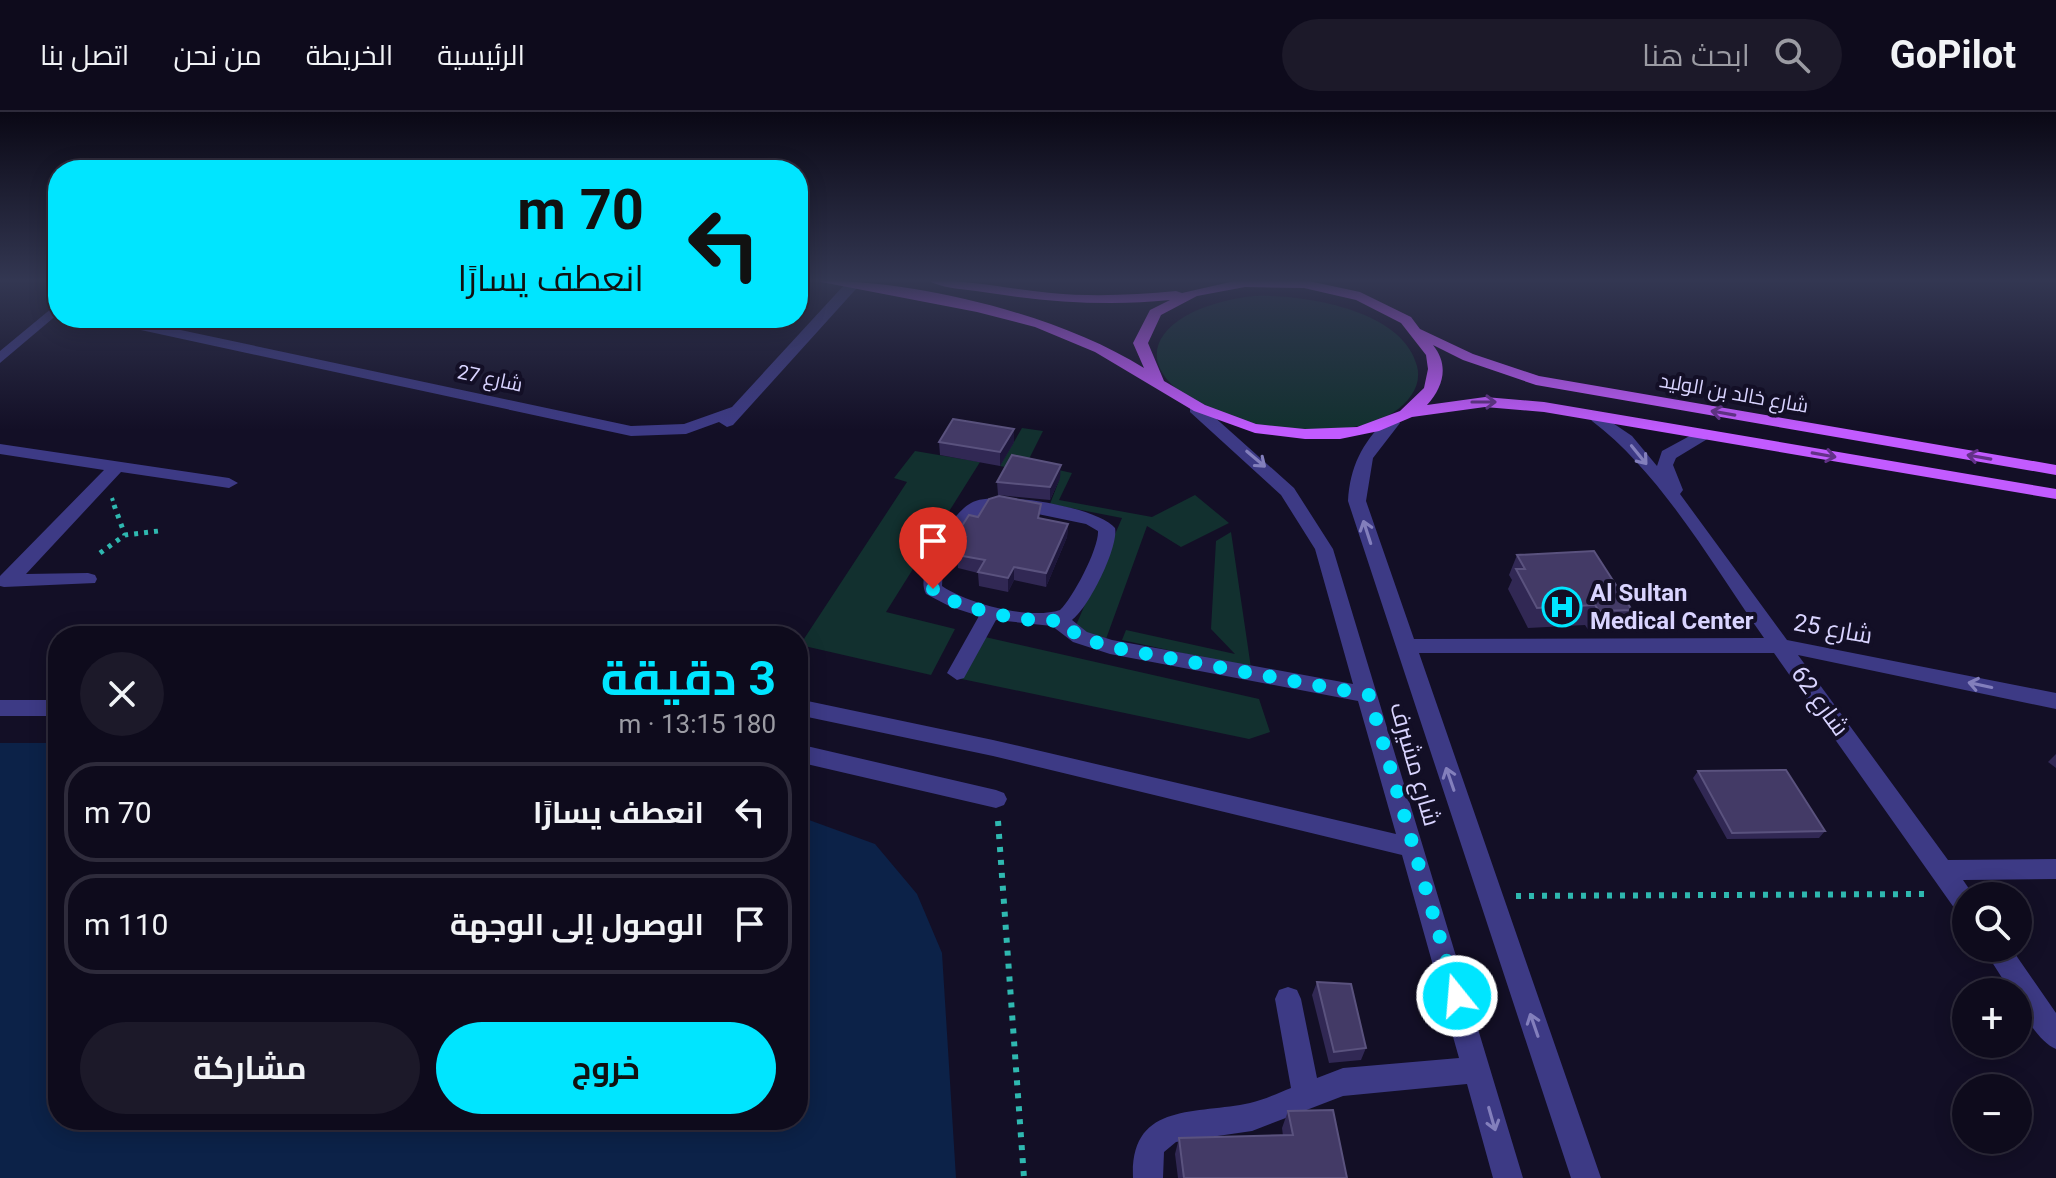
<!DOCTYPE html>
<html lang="ar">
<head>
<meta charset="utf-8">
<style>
	body { margin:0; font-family:Roboto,Cairo,sans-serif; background:#1c1929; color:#f1f3f6; direction:rtl; height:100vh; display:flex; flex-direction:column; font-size:30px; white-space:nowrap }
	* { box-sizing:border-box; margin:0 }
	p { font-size:26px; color:#9b9ba3 }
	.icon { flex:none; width:44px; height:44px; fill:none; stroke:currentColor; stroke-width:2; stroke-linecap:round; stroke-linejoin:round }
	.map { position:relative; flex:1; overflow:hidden; direction:ltr }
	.drawer { position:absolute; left:48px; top:514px; width:760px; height:504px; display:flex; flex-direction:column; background:#0e0b1c; border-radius:32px; box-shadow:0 4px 20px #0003,0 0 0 2px #2e2b3b; direction:rtl }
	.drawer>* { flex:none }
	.top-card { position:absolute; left:48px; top:48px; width:760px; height:168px; border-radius:32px; box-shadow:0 4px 20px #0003,0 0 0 2px #2e2b3b; direction:rtl; background:#00e5ff; color:#111; overflow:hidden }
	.buttons { position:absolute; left:1952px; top:770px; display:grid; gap:16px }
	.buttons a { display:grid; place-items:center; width:80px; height:80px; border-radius:50%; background:#0e0b1c; box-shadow:0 4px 20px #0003,0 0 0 2px #2e2b3b; font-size:40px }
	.pin { position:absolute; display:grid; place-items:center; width:68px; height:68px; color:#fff; margin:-82px -34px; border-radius:50% 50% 50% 0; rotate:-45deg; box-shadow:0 0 8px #0007 }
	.pin .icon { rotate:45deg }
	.me { position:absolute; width:88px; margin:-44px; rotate:343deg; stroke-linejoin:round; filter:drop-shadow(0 0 6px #0008) }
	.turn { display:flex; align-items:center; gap:28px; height:168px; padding:0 32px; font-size:36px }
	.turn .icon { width:104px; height:104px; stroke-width:2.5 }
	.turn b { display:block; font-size:56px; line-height:68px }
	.round { display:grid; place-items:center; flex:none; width:84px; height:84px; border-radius:42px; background:#1c1929 }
	.summary { display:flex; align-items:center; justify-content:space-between; height:136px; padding:0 32px }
	h1 { font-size:48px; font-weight:700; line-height:60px; color:#00e5ff }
	.primary-button { display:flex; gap:16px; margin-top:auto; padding:16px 32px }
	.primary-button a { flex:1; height:92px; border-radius:48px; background:#00e5ff; color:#111; font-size:32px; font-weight:700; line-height:92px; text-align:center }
	.primary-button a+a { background:#1c1929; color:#f1f3f6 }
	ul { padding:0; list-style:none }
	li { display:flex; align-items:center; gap:24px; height:100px; margin:0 16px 12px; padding:0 16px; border:4px solid #2e2b3b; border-radius:32px }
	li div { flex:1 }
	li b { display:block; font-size:30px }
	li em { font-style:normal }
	header { display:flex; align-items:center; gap:48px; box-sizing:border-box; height:112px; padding:0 40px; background:#0e0b1c; border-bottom:2px solid #2e2b3b }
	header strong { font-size:38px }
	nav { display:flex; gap:44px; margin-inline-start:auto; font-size:28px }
	.search { width:560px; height:72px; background:#1c1929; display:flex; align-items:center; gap:20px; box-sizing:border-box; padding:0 28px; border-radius:44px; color:#9b9ba3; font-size:30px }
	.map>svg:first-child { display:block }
</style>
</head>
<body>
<header>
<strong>GoPilot</strong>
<div class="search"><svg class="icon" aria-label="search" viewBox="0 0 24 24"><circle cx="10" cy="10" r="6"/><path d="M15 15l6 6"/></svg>ابحث هنا</div>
<nav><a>الرئيسية</a><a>الخريطة</a><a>من نحن</a><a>اتصل بنا</a></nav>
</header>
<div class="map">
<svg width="2056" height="1066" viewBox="0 0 2056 1066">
	<rect width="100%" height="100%" fill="#130f26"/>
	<path fill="#12302f" d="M1254,184C1302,182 1403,197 1417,254C1422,273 1410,289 1394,300C1368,317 1337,318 1307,317C1277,316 1246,315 1218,302C1109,253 1161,194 1254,184Z
		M1022,316L1043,319L1027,351L1072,361L1059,388L1152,405L1195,383L1229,411L1181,435L1147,414L1106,527L1074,518L1122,406L1050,392L1060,366L1000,354Z
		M915,339L980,350L886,500L955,517L931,563L800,533L907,370L894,366Z
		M1231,420L1251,556L1122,528L1126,518L1235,542L1211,517L1216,429Z
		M985,525L1259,587L1270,620L1249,627L957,566Z"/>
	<path fill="#0c2248" d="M0,631H58V1008H798V704L875,732L917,782L942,841L956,1066H0Z"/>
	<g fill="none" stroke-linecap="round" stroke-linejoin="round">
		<path stroke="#2fb8b0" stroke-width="4" stroke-dasharray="3 5" stroke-linecap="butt" d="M112,386L115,395"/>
		<path stroke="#2fb8b0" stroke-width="5" stroke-dasharray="4 6" stroke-linecap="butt" d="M114,393L125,423
			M100,441L125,423L159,419"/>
		<path stroke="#2fb8b0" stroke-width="6" stroke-dasharray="5 8" stroke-linecap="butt" d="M998,709L1024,1066
			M1516,784L1930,782"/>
		<path fill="#3d3a85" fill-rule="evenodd" d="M851,170L858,174L856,177L733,313L727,315L719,310L686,322L631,324L104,210L97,206H124L631,314L684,312L732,295L846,171Z
			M58,191V202L0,251V239Z
			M1196,292L1202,294L1294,376L1333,437L1523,1066H1493L1467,972L1343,984L1252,1019L1176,1030L1164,1040L1163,1066H1133C1130,989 1196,1003 1250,991C1264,988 1278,981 1291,976L1275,887L1279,878L1288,875L1297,878L1301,887L1317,966L1343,956L1459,946L1402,743L993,644L798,603V587L993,628L1396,722L1358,589L1110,542L1073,530L1052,514L996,508L964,566L957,568L947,561L979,504L951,495L926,482C919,468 928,453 934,440C942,424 955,400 971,391C995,377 1098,395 1115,416C1119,435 1088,497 1072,508L1087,520L1112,528L1353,572L1315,437L1281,383L1190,300V294ZM999,394L1086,412L1098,419C1099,436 1073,486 1060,498C1030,508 968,492 942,474C943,443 968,401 999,394Z
			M1598,301L1632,324L1657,354L1662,339L1697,320H1709V326L1676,346L1673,353L1683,378L1680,382L1787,528L2056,581V597L1798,543L1948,748L2056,747V767L1963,768L1974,784H1966V803L1957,800L1774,541H1419L1601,1066H1571L1348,389C1350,355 1362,331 1386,308H1398L1400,311L1373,346L1366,389L1414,527L1764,526C1713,454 1662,362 1592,309L1590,306Z
			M0,332L229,366L238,371L229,376L121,360L26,462L88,461L95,463L97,467L95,471L4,475L0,474V464L104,358L0,342Z
			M0,588H58V604H0Z
			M798,632L996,678L1004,681L1007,687L1004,693L996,696L798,650Z
			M1983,836H2011L2056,901V937C2039,930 2018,898 2018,880H2011Z"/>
		<path fill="#c25bff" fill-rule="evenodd" d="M811,168C914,168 1056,201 1144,256L1133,231L1150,198L1170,188C1104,195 1040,189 976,179C961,177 940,176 928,168C969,168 1010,177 1051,181C1093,185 1134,183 1176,179L1182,181L1239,168H1304L1360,180L1411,205L1420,217L1473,242L1539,264L2056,353V363L1536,273L1463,248L1433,233C1449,253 1444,274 1427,293L1485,285L1544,290L2056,377V387L1544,300L1485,295L1412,305L1379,319L1340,327H1305L1255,321L1194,299L1095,240L1035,215L977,200ZM1245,175L1304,176L1356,188L1401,211L1426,243L1428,257L1424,276L1400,299L1357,315L1305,317L1256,312L1205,293L1164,269L1148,231L1161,203L1197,184Z"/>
	</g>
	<path fill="#312854" d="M1014,317V330L1000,354L940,343L939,330Z
		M1060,366L1050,388L998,383L997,370Z
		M978,405L1041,407L1068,412L1067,425L1046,475L1014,468L1008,480L979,474L978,461L958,456L957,443L959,438L957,437L956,423Z
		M1517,443L1632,498L1621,518L1589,519L1585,513L1528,516L1508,477L1512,468L1509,463Z
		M2056,642V656L2048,650Z
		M1698,659L1825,719L1819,726L1727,727L1693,666Z
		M1317,870L1366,936L1361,948L1329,951L1312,883Z
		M1288,999L1347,1066H1178L1175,1042L1179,1026L1283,1024L1282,1016Z"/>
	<path fill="#1d163a" d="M1014,317V330L1000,354V340Z
		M1061,353L1060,366L1050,388V375Z
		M1068,412L1067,425L1046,475V461Z
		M1014,455V468L1008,480V466Z"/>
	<path fill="#433a66" stroke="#5a527e" stroke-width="2" d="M953,307L1014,317L1000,340L939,330Z
		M1012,343L1061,353L1050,375L997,370Z
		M999,384L1041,392L1038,406L1068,412L1046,461L1014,455L1008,466L978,460L985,448L957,443L966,425L956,423L969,403L978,405L989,387Z
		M1594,439L1632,498L1599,499L1595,493L1537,496L1516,457H1525L1517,443Z
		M1786,658L1825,719L1732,721L1698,659Z
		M1317,870L1351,872L1366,936L1334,940Z
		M1333,998L1347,1066H1184L1179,1026L1293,1023L1288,999Z"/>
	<defs><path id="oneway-shaft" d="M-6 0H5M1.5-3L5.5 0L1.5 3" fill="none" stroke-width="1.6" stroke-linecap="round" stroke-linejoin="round" transform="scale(2)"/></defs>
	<g stroke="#623188">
		<use href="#oneway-shaft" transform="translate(1484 290)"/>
		<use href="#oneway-shaft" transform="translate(1723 301) rotate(-170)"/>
		<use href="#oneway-shaft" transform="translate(1824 343) rotate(10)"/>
		<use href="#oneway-shaft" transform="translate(1979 345) rotate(-170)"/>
	</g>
	<g stroke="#837fbc">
		<use href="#oneway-shaft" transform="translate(1639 343) rotate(51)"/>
		<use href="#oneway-shaft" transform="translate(1256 347) rotate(40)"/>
		<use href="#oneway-shaft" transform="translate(1367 420) rotate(-108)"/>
		<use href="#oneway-shaft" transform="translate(1980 573) rotate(-168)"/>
		<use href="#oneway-shaft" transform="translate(1450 667) rotate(-109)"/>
		<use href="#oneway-shaft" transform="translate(1534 913) rotate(-109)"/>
		<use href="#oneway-shaft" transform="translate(1492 1007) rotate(74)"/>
	</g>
	<linearGradient id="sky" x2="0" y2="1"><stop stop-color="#0a0815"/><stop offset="0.53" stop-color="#333752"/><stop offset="1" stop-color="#333752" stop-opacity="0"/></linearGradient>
	<rect width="2056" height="318" fill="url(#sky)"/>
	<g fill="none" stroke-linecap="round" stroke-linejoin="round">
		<path stroke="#00e5ff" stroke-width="14" stroke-dasharray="0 25.2" d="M933,477C950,495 1033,513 1058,508L1080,525L1110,535L1369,583L1457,884"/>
	</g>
	<defs>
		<symbol id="hospital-ring" viewBox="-11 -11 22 22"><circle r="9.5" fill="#130f26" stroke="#00e5ff" stroke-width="1.5"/><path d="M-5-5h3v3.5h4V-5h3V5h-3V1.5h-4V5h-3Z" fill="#00e5ff"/></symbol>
	</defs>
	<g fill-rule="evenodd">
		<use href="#hospital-ring" x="1540" y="473" width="44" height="44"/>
	</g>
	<g text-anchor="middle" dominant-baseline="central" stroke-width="8" stroke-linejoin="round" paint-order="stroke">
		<g font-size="20" fill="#d9d4ff" stroke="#130f26">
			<text transform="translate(490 266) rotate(12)">شارع 27</text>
			<text transform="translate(1734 281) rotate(10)">شارع خالد بن الوليد</text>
		</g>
		<g font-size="24" font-weight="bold" fill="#d9d4ff" stroke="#130f26" text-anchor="start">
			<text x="1590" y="481">Al Sultan<tspan x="1590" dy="28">Medical Center</tspan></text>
		</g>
		<g font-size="24" fill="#d9d4ff" stroke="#130f26">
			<text transform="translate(1833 517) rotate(10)">شارع 25</text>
			<text transform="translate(1820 589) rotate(54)">شارع 62</text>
			<text transform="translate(1415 652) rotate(74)">شارع مشيرف</text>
		</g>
	</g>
</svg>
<div class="buttons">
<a><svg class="icon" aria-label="search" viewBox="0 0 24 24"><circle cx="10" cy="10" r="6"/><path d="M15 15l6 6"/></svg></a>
<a>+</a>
<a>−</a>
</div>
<div class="pin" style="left:933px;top:477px;background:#d93025"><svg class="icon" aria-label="arrive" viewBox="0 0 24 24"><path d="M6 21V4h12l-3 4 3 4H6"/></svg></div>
<svg class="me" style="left:1457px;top:884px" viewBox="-20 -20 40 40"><circle r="17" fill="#00e5ff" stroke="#fff" stroke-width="3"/><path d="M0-11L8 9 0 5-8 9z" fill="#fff"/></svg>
<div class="top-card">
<div class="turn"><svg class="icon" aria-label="left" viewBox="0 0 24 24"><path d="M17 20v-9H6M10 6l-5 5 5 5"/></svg><div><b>70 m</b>انعطف يسارًا</div></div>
</div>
<section class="drawer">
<div class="summary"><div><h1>3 دقيقة</h1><p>180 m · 13:15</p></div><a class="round"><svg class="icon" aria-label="close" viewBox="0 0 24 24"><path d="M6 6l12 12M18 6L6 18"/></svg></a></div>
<ul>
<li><svg class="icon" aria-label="left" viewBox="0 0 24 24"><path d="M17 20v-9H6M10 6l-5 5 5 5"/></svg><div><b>انعطف يسارًا</b></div><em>70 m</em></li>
<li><svg class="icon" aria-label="arrive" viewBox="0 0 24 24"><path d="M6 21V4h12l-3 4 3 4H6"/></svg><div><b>الوصول إلى الوجهة</b></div><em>110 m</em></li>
</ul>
<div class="primary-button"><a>خروج</a><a>مشاركة</a></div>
</section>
</div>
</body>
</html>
